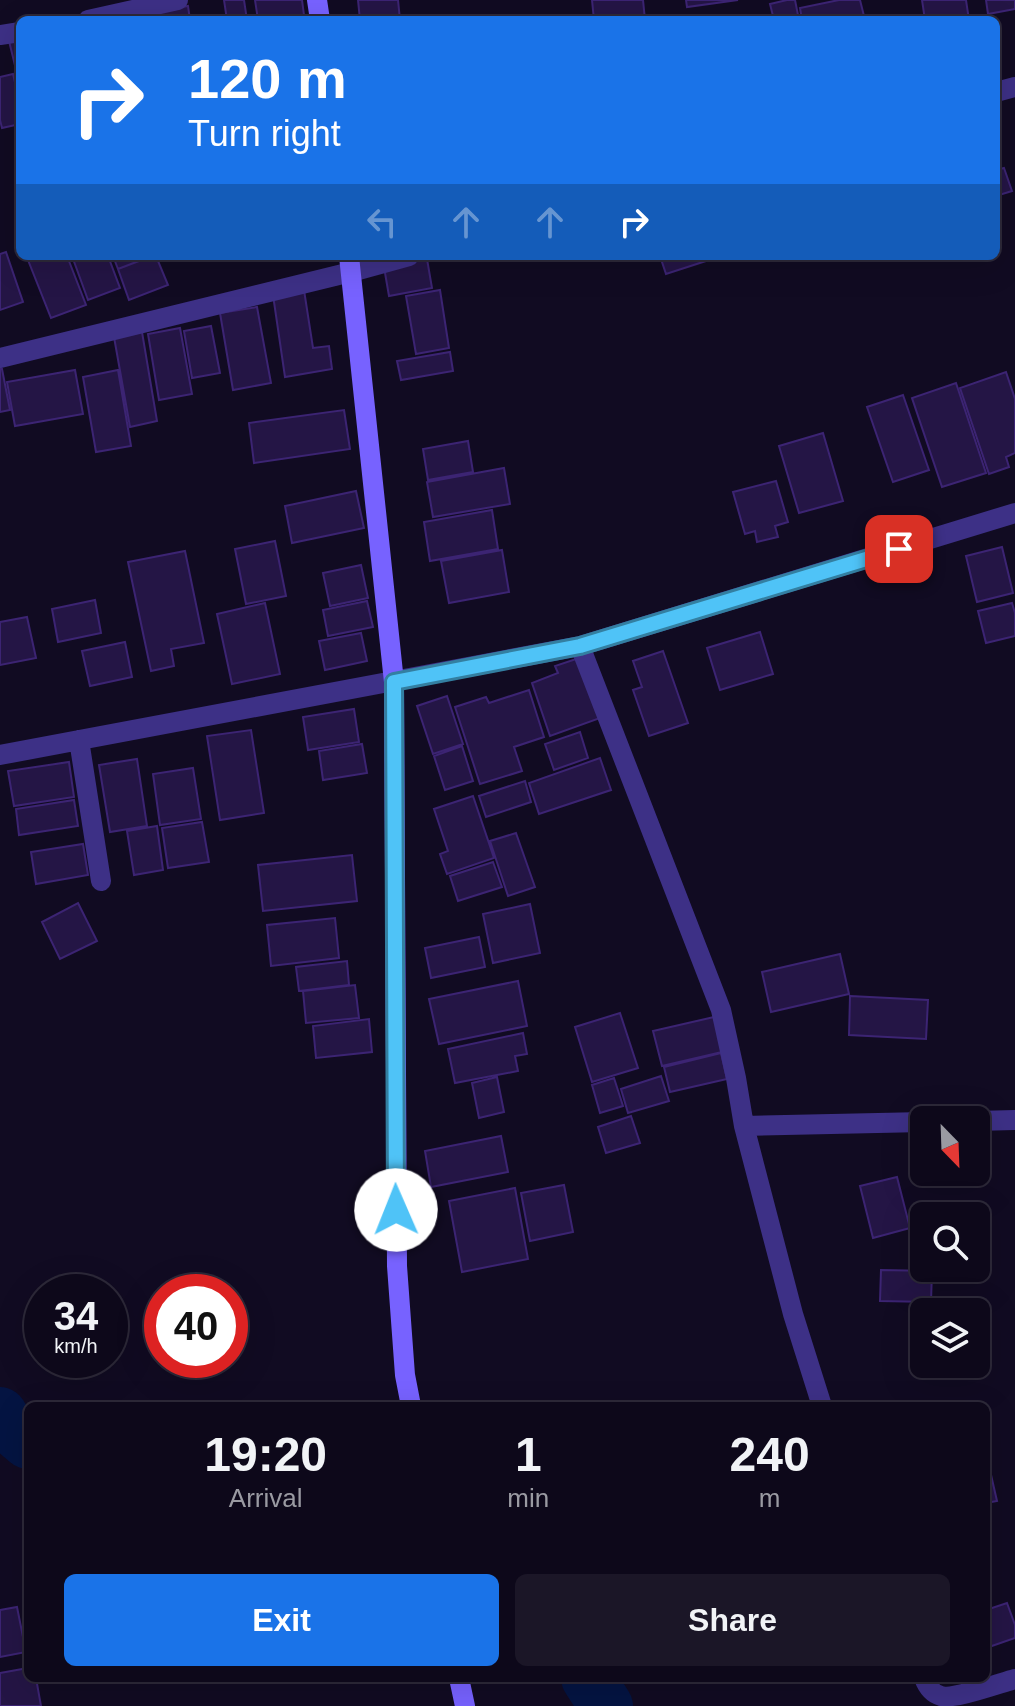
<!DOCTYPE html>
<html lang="en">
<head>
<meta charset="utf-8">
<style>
	body { margin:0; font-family:Arial,sans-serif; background:#1b1627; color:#f1f3f6; height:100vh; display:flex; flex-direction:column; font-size:30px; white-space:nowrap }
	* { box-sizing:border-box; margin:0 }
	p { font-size:26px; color:#9a9aa2 }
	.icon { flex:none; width:44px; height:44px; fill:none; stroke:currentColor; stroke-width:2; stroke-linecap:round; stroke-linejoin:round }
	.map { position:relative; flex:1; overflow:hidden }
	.panel { position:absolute; left:24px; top:1402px; width:966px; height:280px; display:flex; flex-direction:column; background:#0d081a; border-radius:12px; box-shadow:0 8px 32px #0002,0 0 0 2px #2d2939 }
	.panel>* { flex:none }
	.top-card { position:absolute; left:16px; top:16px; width:984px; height:244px; border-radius:12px; box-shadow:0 8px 32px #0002,0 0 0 2px #2d2939; background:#1a73e8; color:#fff; overflow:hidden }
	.needle { width:52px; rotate:157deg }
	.tools { position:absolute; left:910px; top:1106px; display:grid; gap:16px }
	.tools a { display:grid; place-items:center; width:80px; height:80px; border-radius:12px; background:#0d081a; box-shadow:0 8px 32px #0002,0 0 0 2px #2d2939; font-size:40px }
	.speed { position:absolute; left:24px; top:1274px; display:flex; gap:16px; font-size:40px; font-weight:700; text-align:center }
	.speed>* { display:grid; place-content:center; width:104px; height:104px; border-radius:50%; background:#0d081a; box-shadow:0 8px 32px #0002,0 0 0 2px #2d2939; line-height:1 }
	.speed small { font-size:20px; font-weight:400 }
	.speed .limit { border:12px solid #d22; background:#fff; color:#111 }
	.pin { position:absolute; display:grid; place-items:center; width:68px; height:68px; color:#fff; margin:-34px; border-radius:16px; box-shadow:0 4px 12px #0006 }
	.me { position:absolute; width:88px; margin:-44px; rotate:359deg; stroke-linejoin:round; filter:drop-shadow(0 0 6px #0008) }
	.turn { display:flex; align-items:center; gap:28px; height:168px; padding:0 40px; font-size:36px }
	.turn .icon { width:104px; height:104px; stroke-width:2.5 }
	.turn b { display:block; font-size:56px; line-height:68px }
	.lanes { display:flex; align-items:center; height:76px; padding:0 40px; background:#0003; justify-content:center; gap:40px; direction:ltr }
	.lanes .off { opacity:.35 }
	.eta { display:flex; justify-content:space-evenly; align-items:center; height:136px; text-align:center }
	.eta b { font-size:48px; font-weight:600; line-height:56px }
	.action { display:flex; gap:16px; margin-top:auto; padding:16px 40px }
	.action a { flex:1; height:92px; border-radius:12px; background:#1a73e8; color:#fff; font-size:32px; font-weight:600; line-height:92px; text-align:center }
	.action a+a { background:#1b1627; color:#f1f3f6 }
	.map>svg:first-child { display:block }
</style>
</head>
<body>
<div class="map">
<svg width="1015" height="1706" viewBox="0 0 1015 1706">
	<rect width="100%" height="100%" fill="#110b22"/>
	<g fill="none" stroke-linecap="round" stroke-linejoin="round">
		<path stroke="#041442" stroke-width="54" d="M0,1414L4,1421L28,1442
			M588,1678L606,1706"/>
	</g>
	<path fill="#241545" stroke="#3c2473" stroke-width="2" d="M224,0H244L247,20H227Z
		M255,0H302L304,15L258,20Z
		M358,0H398L400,20H360Z
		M592,0H643L645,20H594Z
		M686,0H738L687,7Z
		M787,0H795L799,20H774L770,4Z
		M839,0H860L865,20H802L800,8Z
		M922,0H966L969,20H925Z
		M986,0H1015V9L988,14Z
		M188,6L190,20H148L146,13Z
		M20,38V86L9,41Z
		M13,74L20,103V124L2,128L0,120V77Z
		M1004,168L1012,191L996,196V170Z
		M6,252L23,302L0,310V254Z
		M37,256H67L86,305L51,318L28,260Z
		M72,256H108L120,288L88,300Z
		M113,256H152L118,269Z
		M152,256H156L168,285L129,300L118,269Z
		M660,256H708L709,260L666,274Z
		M427,259L432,288L389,296L384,267Z
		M304,290L313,348L329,346L332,369L285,377L273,295Z
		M440,290L449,348L416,354L406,296Z
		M257,307L271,383L233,390L220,313Z
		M211,326L220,373L192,378L184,331Z
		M180,328L192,394L159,400L148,334Z
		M142,332L157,421L130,427L114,337Z
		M450,352L453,371L401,380L397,361Z
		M0,369H2L10,410L0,412Z
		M75,370L83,414L15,426L7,382Z
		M118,370L131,446L96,452L83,377Z
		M1006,372L1015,399V453L1006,457L1009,467L989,474L960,388Z
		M956,383L986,473L942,487L912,398Z
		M903,395L929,470L893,482L867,407Z
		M344,410L350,449L254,463L249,423Z
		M823,433L843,501L799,513L779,446Z
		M468,441L473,472L428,480L423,449Z
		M504,468L510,504L433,517L427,482Z
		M776,481L788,522L775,526L778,537L757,542L755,531L745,534L733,492Z
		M356,491L364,528L292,543L285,506Z
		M492,510L498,549L430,561L424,522Z
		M275,541L286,596L246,604L235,549Z
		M1002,547L1013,593L977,602L966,556Z
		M502,550L509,592L449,603L441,561Z
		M185,551L204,643L171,649L174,666L151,671L128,562Z
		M361,565L368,598L330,606L323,573Z
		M95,600L101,633L58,642L52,609Z
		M367,601L373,627L328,636L323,610Z
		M265,603L280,674L232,684L217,614Z
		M1012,603L1015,613V636L986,643L978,611Z
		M27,617L36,658L0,665V622Z
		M760,632L773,674L720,690L707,648Z
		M361,633L367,661L325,670L319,641Z
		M125,642L132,677L90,686L82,651Z
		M663,651L688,723L649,736L633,690L642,687L633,661Z
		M582,657L603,717L550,736L532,683L558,673L555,666Z
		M529,690L544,737L514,747L522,771L480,784L455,707L486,697L489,703Z
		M447,696L463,744L433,754L417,706Z
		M354,709L359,742L308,750L303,717Z
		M251,730L264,813L220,820L207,736Z
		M580,732L588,758L554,770L545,744Z
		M362,744L367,773L323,780L319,751Z
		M462,746L473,781L445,790L434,756Z
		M600,758L611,790L539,814L529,783Z
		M137,759L147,826L110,832L99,765Z
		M69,762L74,797L14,806L8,771Z
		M193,768L201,819L160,825L153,774Z
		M525,781L531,802L486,817L479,796Z
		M473,796L494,858L447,874L440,854L448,851L434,809Z
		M74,800L78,826L19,835L16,809Z
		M202,822L209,862L168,868L162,828Z
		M157,826L163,870L134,875L127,831Z
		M516,833L535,887L508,896L490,841Z
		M83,844L88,875L36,884L31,852Z
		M352,855L357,901L263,911L258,865Z
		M493,862L502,887L458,901L450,876Z
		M78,903L97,941L60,959L42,922Z
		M530,904L540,953L493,963L483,914Z
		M335,918L339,958L271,966L267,925Z
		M479,937L485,967L431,978L425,948Z
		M840,954L849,994L771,1012L762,972Z
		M347,961L349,985L299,991L296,967Z
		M518,981L527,1026L439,1044L429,999Z
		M355,985L359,1018L306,1023L303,991Z
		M850,996L928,1000L926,1039L849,1035Z
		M620,1013L638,1068L592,1082L575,1027Z
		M714,1017L722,1052L662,1066L653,1031Z
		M369,1019L372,1052L316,1058L313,1026Z
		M523,1033L527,1054L515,1056L518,1071L455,1083L448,1049Z
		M721,1053L727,1079L670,1092L664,1067Z
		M661,1076L669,1101L628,1113L621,1089Z
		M497,1077L504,1112L479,1118L472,1083Z
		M614,1078L623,1106L600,1113L592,1085Z
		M631,1116L640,1143L606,1153L598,1127Z
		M501,1136L508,1172L431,1187L425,1151Z
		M897,1177L910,1228L873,1238L860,1186Z
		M564,1185L573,1232L530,1241L521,1193Z
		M515,1188L528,1259L462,1272L449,1201Z
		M881,1270L932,1271L931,1302L880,1301Z
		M986,1453L997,1501L986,1503Z
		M1007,1603L1015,1625V1638L986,1648V1610Z
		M17,1607L26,1652L0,1657V1610Z
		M28,1668V1678H36L41,1706H0V1673Z"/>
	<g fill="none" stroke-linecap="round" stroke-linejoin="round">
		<path stroke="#3d3086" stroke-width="20" d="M88,20L178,0
			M0,35L20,32
			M996,92L1015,87
			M0,358L351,272L409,256
			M580,646L721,1010L736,1078L744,1126L793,1314L822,1406
			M79,740L101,881
			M0,755L580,646L1015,513
			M976,1121L1015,1120
			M744,1126L924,1122
			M924,1678C927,1686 931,1693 941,1696C953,1700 1000,1683 1015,1679"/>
		<path stroke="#7762ff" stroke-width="20" d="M317,0L320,20
			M349,256L394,682L397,1266L405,1375L411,1406
			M459,1678L465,1706"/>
	</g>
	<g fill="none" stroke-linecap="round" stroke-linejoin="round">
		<defs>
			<path id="route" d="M396,1210L394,682L580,646L899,549"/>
		</defs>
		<use href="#route" stroke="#337fa1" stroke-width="20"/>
		<use href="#route" stroke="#4fc3f7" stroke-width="14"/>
	</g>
</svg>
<div class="tools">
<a><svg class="needle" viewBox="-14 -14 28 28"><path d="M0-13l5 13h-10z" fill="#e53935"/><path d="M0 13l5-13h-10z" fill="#9a9aa2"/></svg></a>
<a><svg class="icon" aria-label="search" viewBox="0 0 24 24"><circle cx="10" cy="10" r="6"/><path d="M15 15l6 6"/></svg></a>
<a><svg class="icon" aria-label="layers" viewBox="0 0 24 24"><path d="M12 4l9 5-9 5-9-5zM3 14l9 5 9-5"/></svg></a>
</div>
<div class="speed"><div>34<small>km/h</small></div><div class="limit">40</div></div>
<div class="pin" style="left:899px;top:549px;background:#d93025"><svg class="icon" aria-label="arrive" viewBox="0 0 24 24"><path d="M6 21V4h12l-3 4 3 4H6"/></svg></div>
<svg class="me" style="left:396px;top:1210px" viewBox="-20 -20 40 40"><circle r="19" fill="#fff"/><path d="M0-13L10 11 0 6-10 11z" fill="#4fc3f7"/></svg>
<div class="top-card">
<div class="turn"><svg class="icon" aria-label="right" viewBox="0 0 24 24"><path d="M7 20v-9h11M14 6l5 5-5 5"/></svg><div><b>120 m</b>Turn right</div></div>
<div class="lanes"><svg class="icon off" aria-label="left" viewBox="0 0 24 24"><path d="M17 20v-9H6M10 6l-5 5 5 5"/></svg><svg class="icon off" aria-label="ahead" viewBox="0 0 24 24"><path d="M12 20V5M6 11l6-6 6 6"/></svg><svg class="icon off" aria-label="ahead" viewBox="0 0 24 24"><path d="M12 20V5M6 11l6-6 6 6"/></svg><svg class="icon" aria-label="right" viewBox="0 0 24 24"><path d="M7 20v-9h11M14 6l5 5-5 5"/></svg></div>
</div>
<section class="panel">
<div class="eta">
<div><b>19:20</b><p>Arrival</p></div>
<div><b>1</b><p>min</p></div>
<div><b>240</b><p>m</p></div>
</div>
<div class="action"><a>Exit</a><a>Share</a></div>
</section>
</div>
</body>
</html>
